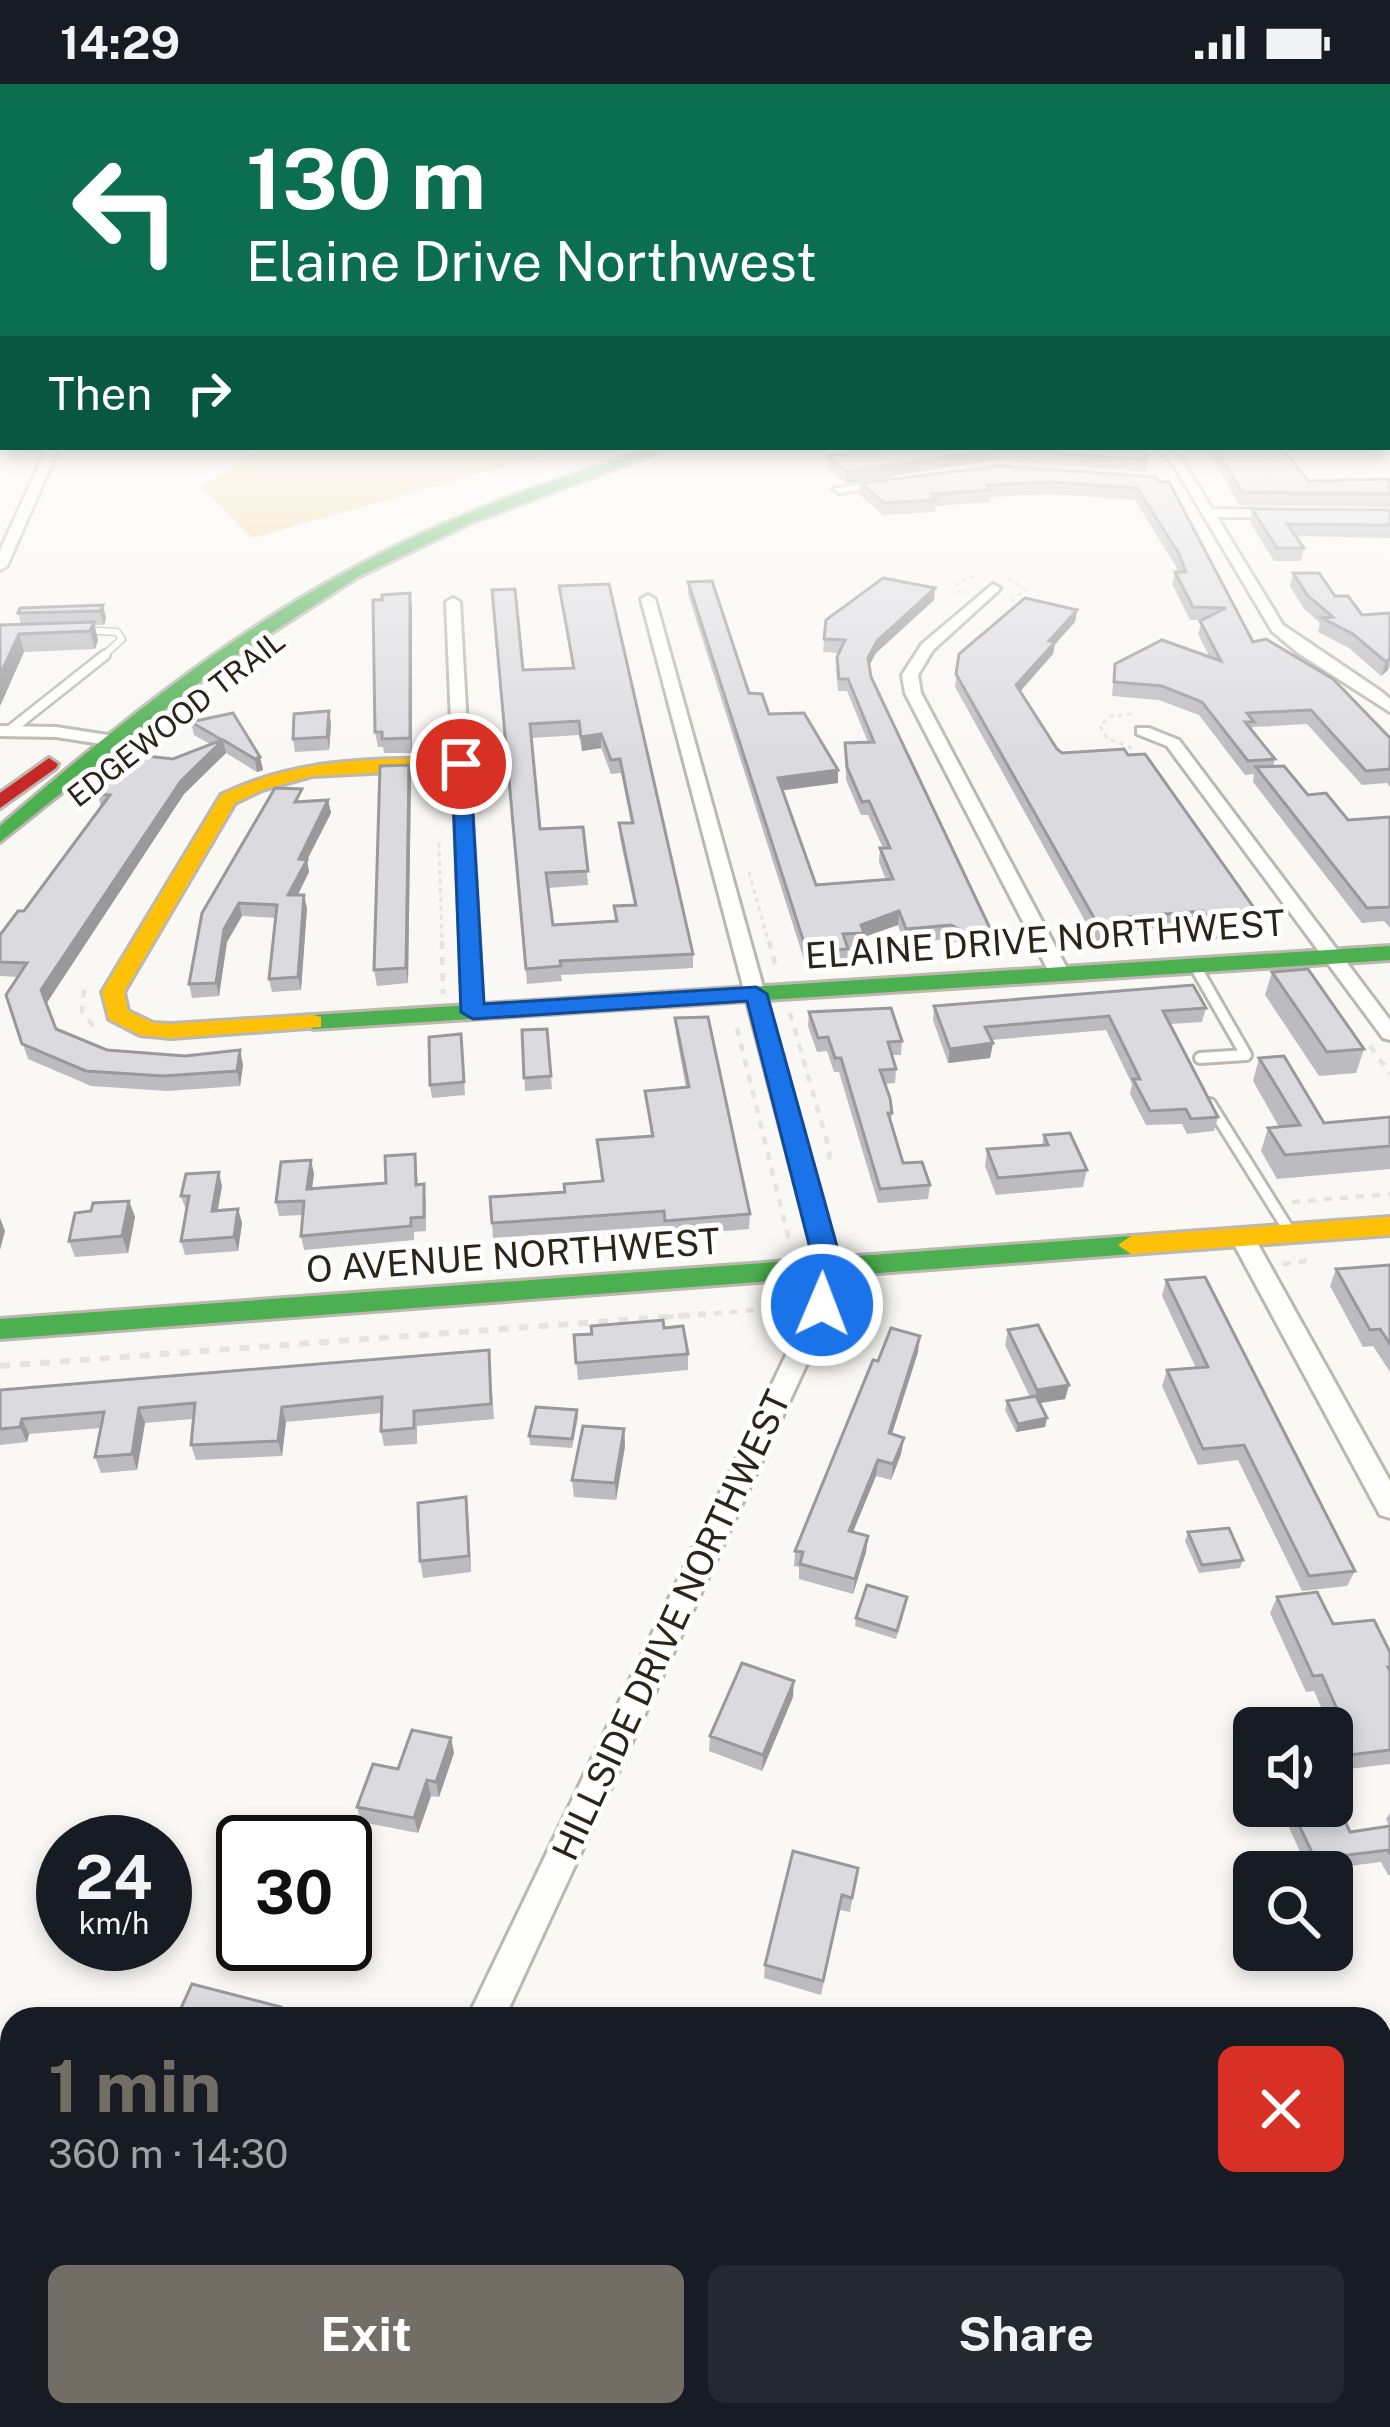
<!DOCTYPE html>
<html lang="en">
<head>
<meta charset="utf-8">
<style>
	body { margin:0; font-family:"Public Sans",sans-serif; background:#242831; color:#f1f3f6; height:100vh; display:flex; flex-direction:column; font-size:45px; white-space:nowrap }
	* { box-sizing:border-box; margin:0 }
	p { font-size:39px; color:#9ea1a6 }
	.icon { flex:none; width:66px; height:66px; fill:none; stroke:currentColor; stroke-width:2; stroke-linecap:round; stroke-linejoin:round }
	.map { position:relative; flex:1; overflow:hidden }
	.details { position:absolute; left:0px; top:1923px; width:1392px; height:420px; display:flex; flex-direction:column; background:#171b24; border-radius:36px 36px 0 0; box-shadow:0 6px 18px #0003 }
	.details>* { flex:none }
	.guide { position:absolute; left:0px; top:0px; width:1392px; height:366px; box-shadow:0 6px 18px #0003; background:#0b6e4f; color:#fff; overflow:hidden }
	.buttons { position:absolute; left:1233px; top:1623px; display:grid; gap:24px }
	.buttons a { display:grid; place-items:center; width:120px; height:120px; border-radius:18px; background:#171b24; box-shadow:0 6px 18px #0003; font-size:60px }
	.speed { position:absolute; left:36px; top:1731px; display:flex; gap:24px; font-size:60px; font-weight:700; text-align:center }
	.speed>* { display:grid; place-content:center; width:156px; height:156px; border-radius:50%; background:#171b24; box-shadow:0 6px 18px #0003; line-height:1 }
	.speed small { font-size:30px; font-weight:400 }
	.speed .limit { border:6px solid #111; border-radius:18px; background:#fff; color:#111 }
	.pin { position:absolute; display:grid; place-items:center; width:102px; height:102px; color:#fff; margin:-51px; border:6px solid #fff; border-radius:50%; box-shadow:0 3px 12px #0007 }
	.me { position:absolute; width:132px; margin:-66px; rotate:1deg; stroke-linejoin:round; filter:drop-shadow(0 0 9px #0008) }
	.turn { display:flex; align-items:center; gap:42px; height:252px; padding:0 48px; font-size:54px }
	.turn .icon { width:156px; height:156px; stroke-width:2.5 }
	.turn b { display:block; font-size:84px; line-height:102px }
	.then { display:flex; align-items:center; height:114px; padding:0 48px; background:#0003; gap:24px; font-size:45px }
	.round { display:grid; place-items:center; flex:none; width:126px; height:126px; border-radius:18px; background:#242831 }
	.headline { display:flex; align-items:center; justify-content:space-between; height:204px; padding:0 48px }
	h1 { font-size:72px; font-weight:700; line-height:90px; color:#736e65 }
	.cta { display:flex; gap:24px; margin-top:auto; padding:24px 48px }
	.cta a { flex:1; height:138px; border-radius:18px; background:#736e65; color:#fff; font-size:48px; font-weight:700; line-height:138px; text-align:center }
	.cta a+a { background:#242831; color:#f1f3f6 }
	.status { display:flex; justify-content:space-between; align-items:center; height:84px; padding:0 60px; background:#171b24; direction:ltr }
	.status svg { height:33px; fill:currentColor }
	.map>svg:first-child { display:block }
</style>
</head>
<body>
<div class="status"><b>14:29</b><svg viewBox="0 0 49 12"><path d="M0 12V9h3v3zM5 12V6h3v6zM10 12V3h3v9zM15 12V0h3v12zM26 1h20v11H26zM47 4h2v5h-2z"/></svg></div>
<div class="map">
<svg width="1390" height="2343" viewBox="0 0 1390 2343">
	<rect width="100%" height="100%" fill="#faf8f4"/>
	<path fill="#f0d59b" d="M263,363H574L252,454L201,403Z"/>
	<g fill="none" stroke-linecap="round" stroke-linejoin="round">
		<defs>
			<path id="lane-far2" d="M81,546L117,548L122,555L101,574"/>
			<path id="lane-far1" d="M9,647L105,571"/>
			<path id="lane" d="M1195,882L1246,971L1200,974
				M1210,1020L1290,1148"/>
			<path id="street" d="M47,363H59L7,482L0,486V467Z
				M1155,363H1168L1182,376L1212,425L1284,426V432L1280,433H1217L1283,541L1382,608L1390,615V628L1298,569L1272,547L1173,380Z
				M890,394L894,401L839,409L833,405Z
				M993,500L1000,504L998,507L933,566L918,591L921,609L1070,890L1060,896L1050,890L905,609L902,591L922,560Z
				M648,511L655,515L841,1183L834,1221L504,1935H467L810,1221L817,1183L641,515Z
				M453,514L460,518L483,928L473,934L463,928L446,518Z
				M0,642L56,643L114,652L122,657L114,662L56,653L0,652Z
				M1137,644H1149L1179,656L1390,936V956L1383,954L1167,662L1137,650Z
				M1242,1145L1254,1153L1390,1397V1434L1380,1431L1230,1153Z
				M292,2331H334L333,2343H291Z"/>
			<path id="fast" d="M655,363H674L473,438L358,493L220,582L0,758V742C109,648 221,556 348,487C445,433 550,397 655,363Z
				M1390,862V876L313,945L302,938L313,931Z
				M1131,1152L1144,1161L1131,1170L0,1255V1235Z"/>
			<path id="slow" d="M461,674L470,680L468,684L312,692L262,706L235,719L124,908L128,927L153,939L171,940L313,931L321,933V943L171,954L140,951L109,935L102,908L221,711C298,673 377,675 461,674Z
				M1390,1133V1151L1131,1170L1118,1161L1131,1152Z"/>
			<path id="jam" d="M49,674L58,680L56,684L0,724V709Z"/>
		</defs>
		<use href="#lane-far2" stroke="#bcb8b0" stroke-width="9"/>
		<use href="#lane-far1" stroke="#bcb8b0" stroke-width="14"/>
		<use href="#lane" stroke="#bcb8b0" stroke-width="16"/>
		<use href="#street" stroke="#bcb8b0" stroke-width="6"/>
		<use href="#fast" stroke="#bcb8b0" stroke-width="6"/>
		<use href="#slow" stroke="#bcb8b0" stroke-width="6"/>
		<use href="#jam" stroke="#bcb8b0" stroke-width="6"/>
		<path stroke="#e4e4e2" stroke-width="3" stroke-dasharray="4.5 4.5" stroke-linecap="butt" d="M901,391L1022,379L1135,391
			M1294,423L1390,424
			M1008,494L1026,506L1011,517
			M961,510L956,503L959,497L979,491
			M1132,664L1107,654L1100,642L1111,632L1133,630
			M439,759L442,860
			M749,788L769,860"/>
		<path stroke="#e4e4e2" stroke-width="4.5" stroke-dasharray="8 8" stroke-linecap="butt" d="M442,857L443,910
			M769,857L777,887
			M84,906L82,928L98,948
			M790,929L830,1068L828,1080
			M737,944L790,1160
			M1370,962L1390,990
			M1292,1118L1390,1110
			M1283,1180L1313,1176
			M666,1233L795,1223"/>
		<path stroke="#e4e4e2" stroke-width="6" stroke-dasharray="10 10" stroke-linecap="butt" d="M0,1282L706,1230"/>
		<use href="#lane-far2" stroke="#fefefd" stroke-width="6"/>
		<use href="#lane-far1" stroke="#fefefd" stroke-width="9"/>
		<use href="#lane" stroke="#fefefd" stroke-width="10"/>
		<use href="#street" fill="#fefefd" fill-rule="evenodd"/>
		<use href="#fast" fill="#4caf50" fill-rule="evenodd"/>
		<use href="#slow" fill="#ffc107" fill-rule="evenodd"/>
		<use href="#jam" fill="#c62828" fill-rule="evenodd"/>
	</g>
	<path fill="#bcbbc0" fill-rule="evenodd" d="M107,363H137L135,368L108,369Z
		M868,363H1142L1148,376L1146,388L997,376L845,399L827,383L828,372L868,367Z
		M1197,363H1326L1287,369L1308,397L1390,395V423L1239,421L1213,375Z
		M1156,393L1253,558L1390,654V703L1387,699L1362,701L1307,640L1253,643L1252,646L1275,675L1273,682L1308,711L1348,736L1390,733V844L1384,837L1362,839L1253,698L1254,690L1245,691L1199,631L1159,616L1112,612L1115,580L1209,572L1198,550L1202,536H1190L1172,500L1175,488H1178L1175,481L1135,416L1051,410L990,413L989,418L936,422L935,428L883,431L860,411L861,399Z
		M1252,425L1390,426V454L1296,452L1304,464L1301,477H1274L1250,438Z
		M1293,489L1335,512L1362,531L1390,529V582L1388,586L1381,592L1349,564L1318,548L1320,539L1304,525L1290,502Z
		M688,498L749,609L838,699L783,706L816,801L886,796L879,778L880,764H883L868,731H861L846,696L845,659L868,658L847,607H838L836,585L839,569L823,568L826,536L934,516L876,569L869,582L871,593L995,855L993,869L963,871L957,859L949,855L904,859L898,841L864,853L863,863L848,864L847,879L806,882L688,510Z
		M559,502L693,870V884L561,891L562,897L527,900L492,506L523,586L572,584ZM579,651L582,667L601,664L611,690L621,689L631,739H619L620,754L634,821L614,822L615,837L553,841L548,804L588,801L583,743L540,745L531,654Z
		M410,509L412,669H384L383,663H378L375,648L382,516Z
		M103,521L106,534L104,541H94L98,556L95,565L24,568L0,622V541L21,540L18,529Z
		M1077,526L1075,538L1055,560L1053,570L1020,608L1057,665L1259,831L1255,845L1241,846L1239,853L1209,856L1199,841L1133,846L1130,860L1099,862L955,603L959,570Z
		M329,627L331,640L329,666L295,668L293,655Z
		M191,638L260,673L263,686L257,688L226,669L184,710L46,920L56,945L107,966L243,981L240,1002L167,1007L91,1002L28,975L6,911L18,893L0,892V851L24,827L101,723L98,710L173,675L210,660L194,651Z
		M409,681L411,695L408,899L377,902L374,886Z
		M328,716L331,729L307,776L309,788L298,811L307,824L301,906L272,908L269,895L276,834L242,832L227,858L219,912L192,914L189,900L202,829L304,718Z
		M1272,888L1364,965L1356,989L1319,992L1265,911Z
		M934,922L1206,924L1202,938L1170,940L1218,1033L1214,1047L1187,1050L1182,1040L1146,1041L1130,1010L1132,1000L1106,946L991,956L993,959L990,974L948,979L933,936Z
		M809,928L902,957L901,971H892L896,985L895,999L885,1000L892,1029L891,1038L903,1079L930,1101L928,1115L878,1119L839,988H834L827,967L817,968L808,942Z
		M675,934L750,1130L749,1145L665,1152L664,1142L493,1154L492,1139L565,1108L601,1097L597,1056L651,1052L645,1007L686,1004L676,949Z
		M547,945L552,1005L525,1007L522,946Z
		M461,950L465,1011L432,1014L430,1001Z
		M1259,974L1324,1039L1390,1033V1085L1277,1095L1261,1067L1268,1044L1279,1043L1253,997Z
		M1044,1051L1087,1086L1083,1103L996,1111L985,1082L987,1065L1042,1061Z
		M415,1070L418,1101L426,1114V1147L414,1148V1156L304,1166L301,1152L303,1131L279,1132L276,1118L311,1076L314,1090L312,1105L386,1099Z
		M222,1102L218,1126L238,1125L242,1139L238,1167L185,1171L181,1157L186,1126L181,1112Z
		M129,1117L135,1133L128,1169L75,1173L69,1157L91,1127Z
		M1390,1181V1288L1373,1262L1363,1263L1330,1202L1336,1185Z
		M1166,1196L1355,1487L1347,1502L1302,1507L1238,1376L1198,1381L1162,1302L1167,1286L1196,1284L1162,1212Z
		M664,1244L688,1270V1286L578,1296L574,1251Z
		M1008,1246L1069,1301L1065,1315L1040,1319L1047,1334L1045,1343L1016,1348L1005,1326L1007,1317L1030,1313L1005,1261Z
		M489,1266L494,1335L417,1342V1360L384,1362L381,1347L382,1329L286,1338L282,1372L196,1376L191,1361L193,1335L145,1339L137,1386L101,1389L95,1373L101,1344L29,1350L27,1358L0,1361V1306Z
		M918,1268L892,1350L904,1354L901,1370L891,1396L876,1392L853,1448L868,1452L866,1468L853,1510L799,1495V1483L794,1482L795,1467L878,1277Z
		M577,1326L578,1334L572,1364L530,1361L529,1352Z
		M624,1345L625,1362L616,1416L574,1413L572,1396Z
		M466,1413L471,1488L423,1494L420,1477Z
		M1188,1448L1243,1476L1240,1484L1199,1489L1185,1457Z
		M1277,1513L1390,1568V1680L1332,1687V1644H1318L1326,1634L1314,1607L1306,1608L1270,1529Z
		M906,1521L896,1555L855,1542L856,1534Z
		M793,1613L762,1687L709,1667L710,1652Z
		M451,1654L454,1669L439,1713L431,1712L418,1749L361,1738L357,1723L398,1685Z
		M1279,1722H1332L1350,1748L1389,1742L1386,1735L1390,1729V1791H1388L1381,1778L1309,1787Z
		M858,1784L850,1828L840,1826L821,1911L764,1894L765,1881Z
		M1390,1967V2068L1380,2043V1969Z
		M1390,2077V2096L1385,2083Z
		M1390,2125V2161L1380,2135Z"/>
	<path fill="#99999c" d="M2,351L3,363H5L0,372V355Z
		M1278,363H1326L1276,371Z
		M999,365L997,376L845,399L846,387Z
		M935,504L934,516L876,569L867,586L868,574L877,557Z
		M410,509L412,523V669L410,654Z
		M103,521L106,534L104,541L100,527Z
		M1077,526L1075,538L1055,560L1053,570L1014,614L1016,601L1049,557Z
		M94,538L98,556L95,565L90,547Z
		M19,550L24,568L0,622V591Z
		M1390,568L1388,586L1381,592L1386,578Z
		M329,627L331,640L329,666L327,653Z
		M601,650V664L582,667L581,653Z
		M223,656L226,669L184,710L46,920L41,906L181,697Z
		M260,673L263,686L257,688L255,675Z
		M409,681L411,695L408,899L406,884Z
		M838,686V699L778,707V694Z
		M328,716L331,729L307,776L309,788L291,824L288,811L299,775Z
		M304,811L307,824L301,906L298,893Z
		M239,819L242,832L227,858L219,912L216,899L224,845Z
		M899,827L898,841L864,853L861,841Z
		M993,959L990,974L948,979L950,965Z
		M240,966L243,981L240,1002L237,987Z
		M311,1076L314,1090L310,1119L307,1105Z
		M219,1088L222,1102L215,1140L212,1127Z
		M129,1117L135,1133L128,1169L122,1152Z
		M238,1125L242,1139L238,1167L234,1153Z
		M0,1134L5,1147L0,1166Z
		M920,1252L918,1268L887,1365L889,1349Z
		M1069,1301L1065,1315L1034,1320L1037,1306Z
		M282,1323L286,1338L282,1372L278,1357Z
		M139,1324L145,1339L137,1386L132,1370Z
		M1047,1334L1045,1343L1016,1348L1018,1340Z
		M22,1335L29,1350L27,1358L20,1343Z
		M624,1345L625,1362L616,1416L615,1399Z
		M904,1354L901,1370L891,1396L893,1380Z
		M878,1376L876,1392L847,1462L849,1447Z
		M466,1413L468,1429L471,1488L469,1472Z
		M868,1452L866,1468L853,1510L855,1495Z
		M794,1597L793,1613L762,1687L763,1671Z
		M451,1654L454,1669L439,1713L436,1698Z
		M427,1696L431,1712L418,1749L414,1734Z
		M281,1923L287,1935H277Z
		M148,2331H161L156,2343H143Z"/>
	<path fill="#dbdadf" stroke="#99999c" stroke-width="3" fill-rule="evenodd" d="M871,363H1142L1148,376L999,365L846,387L828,372L875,366Z
		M1215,363H1282L1308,397L1390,395V410L1242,408Z
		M999,382L1156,393L1159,398H1169L1253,558L1266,555L1333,595L1390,654V685L1366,687L1311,626L1247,629L1254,638H1245L1275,675L1248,677L1202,618L1162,602L1114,598L1115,580L1162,556L1221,577L1200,537L1226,524L1193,523L1175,488H1186L1178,468L1137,404L1052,398L987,401L990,406L932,410L936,416L884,419L861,399Z
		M1252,425L1390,426V441L1287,440L1304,464H1277Z
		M1293,489H1319L1335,512H1348L1362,531L1390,529V574L1386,578L1353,550L1322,534L1333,533L1308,512Z
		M883,494L935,504L877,557L868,574L871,593L995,855L965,857L959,845L951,841L906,845L899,827L861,841L864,849L843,850L848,865L807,868L688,498L712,497L749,609L762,610L769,630L804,629L838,686L778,694L816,801L893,795L880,764H890L869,717L862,718L847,683L845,659L874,658L848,595H839L837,573L845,556L824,555L826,536Z
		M609,500L693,870L560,877L561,882L526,885L492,506L515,505L523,586L574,584L559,502ZM579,637L581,653L601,650L611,676L620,675L633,739H619L636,821L614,822L617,837L553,841L546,789L588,787L583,743L540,745L530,640Z
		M410,509V654L382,655V648H375L373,516H382V511Z
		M1025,514L1077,526L1049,557L1055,558L1016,601L1057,665L1062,669L1124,665L1128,671L1145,670L1259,831L1239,832L1243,839L1213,842L1203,827L1126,833L1133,846L1102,848L956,590L959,570Z
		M103,521L100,527L18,529L20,524Z
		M94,538L90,547L19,550L0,591V541Z
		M329,627L327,653L293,655L294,630Z
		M233,629L260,673L255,675L223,656L181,697L41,906L56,945L107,966L185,972L240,966L237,987L163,992L86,987L22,960L6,911L27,879L0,878V851L18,827H24L110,711L98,710L137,671L173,675L222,656L191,638Z
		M409,681L406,884L374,886L380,682Z
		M1284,682L1308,711L1326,709L1348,736L1390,733V823L1367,824L1256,683Z
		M275,704L302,705L295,718L328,716L299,775L307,776L288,811H304L298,893L269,895L277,821L239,819L224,845L216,899L189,900L202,829Z
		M1308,885L1364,965L1327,968L1272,888Z
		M1193,901L1206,924L1163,927L1218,1033L1191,1035L1186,1025L1150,1027L1133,995H1140L1109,932L985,943L993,959L950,965L934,922Z
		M891,924L902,957L888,958L896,985L880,986L890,1014L892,1029H888L903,1079L922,1078L930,1101L880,1105L841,974H835L828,953L818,954L809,928Z
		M708,933L750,1130L665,1137L664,1127L492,1139L490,1113L565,1108L564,1100L603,1097L597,1056L653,1052L645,1007L689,1003L675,934Z
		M547,945L551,992L524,994L522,946Z
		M461,950L464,998L430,1001L429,953Z
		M1284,972L1324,1039L1390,1033V1062L1285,1071L1268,1044L1300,1041L1259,974Z
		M1070,1049L1087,1086L998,1094L987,1065L1048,1061L1044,1051Z
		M415,1070L416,1101L424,1100V1133L411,1134V1142L301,1152L304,1117L276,1118L281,1078L311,1076L307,1105L386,1099L385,1072Z
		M219,1088L212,1127L238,1125L234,1153L181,1157L189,1112H181L186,1090Z
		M129,1117L122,1152L69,1157L75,1129L91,1127L93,1119Z
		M1390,1181V1260L1380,1245L1370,1246L1336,1185Z
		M1205,1193L1355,1487L1309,1492L1244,1361L1203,1365L1167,1286L1208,1283L1166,1196Z
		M663,1236L664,1244L683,1242L688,1270L576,1279L574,1251L592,1250L591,1242Z
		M1038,1241L1069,1301L1037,1306L1008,1246Z
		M891,1244L920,1252L889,1349L904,1354L893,1380L878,1376L849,1447L868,1452L855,1495L800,1480L803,1468L795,1467L873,1276L878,1277Z
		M489,1266L491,1320L414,1327V1344L381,1347L382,1313L282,1323L278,1357L191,1361L195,1319L139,1324L132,1370L95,1373L104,1328L22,1335L20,1343L0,1345V1306Z
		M1036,1312L1047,1334L1018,1340L1007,1317Z
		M536,1323L577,1326L572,1355L529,1352Z
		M583,1342L624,1345L615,1399L572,1396Z
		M466,1413L469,1472L420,1477L418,1419Z
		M1229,1444L1243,1476L1202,1481L1188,1448Z
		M867,1501L907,1513L897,1547L856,1534Z
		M1317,1508L1333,1540L1374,1536L1390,1568V1583H1388L1390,1587V1666L1341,1672L1332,1652V1644H1328L1324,1634L1340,1632L1322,1591L1313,1592L1277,1513Z
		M742,1579L794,1597L763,1671L710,1652Z
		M412,1646L451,1654L436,1698L427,1696L414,1734L357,1723L373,1680L398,1685Z
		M1332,1709L1350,1748L1390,1742V1770L1388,1766L1315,1775L1290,1722H1332Z
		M793,1767L858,1784L852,1814L842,1811L823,1897L765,1881Z
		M192,1900L281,1923L277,1935H176Z
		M1390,1967V2036L1380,2012V1969Z
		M31,2331H148L143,2343H26Z
		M493,2331H551L549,2343H490Z"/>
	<linearGradient id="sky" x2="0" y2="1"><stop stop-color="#abbfc1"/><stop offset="0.52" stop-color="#fdfcfa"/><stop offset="1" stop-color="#fdfcfa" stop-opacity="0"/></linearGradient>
	<rect width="1390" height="679" fill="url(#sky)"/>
	<path fill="#1a73e8" stroke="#114b97" stroke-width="3" d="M461,674L470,680L484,920L756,903L767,910L843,1184L832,1228L822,1231L808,1221L815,1184L747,917L473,935L461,928L452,680Z"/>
	<g text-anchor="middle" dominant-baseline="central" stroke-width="10" stroke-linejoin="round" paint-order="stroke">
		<g font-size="30" fill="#2b2418" stroke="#fff">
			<text transform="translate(176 634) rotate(-38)">EDGEWOOD TRAIL</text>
		</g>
		<g font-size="36" fill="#2b2418" stroke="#fff">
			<text transform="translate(1045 855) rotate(-4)">ELAINE DRIVE NORTHWEST</text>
			<text transform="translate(513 1171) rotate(-4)">O AVENUE NORTHWEST</text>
			<text transform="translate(671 1541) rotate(-65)">HILLSIDE DRIVE NORTHWEST</text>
		</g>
	</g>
</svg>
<div class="buttons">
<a><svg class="icon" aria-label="sound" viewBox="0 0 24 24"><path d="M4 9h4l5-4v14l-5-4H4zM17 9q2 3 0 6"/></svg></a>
<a><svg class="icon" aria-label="search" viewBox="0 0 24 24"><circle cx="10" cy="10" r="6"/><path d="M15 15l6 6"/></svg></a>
</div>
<div class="speed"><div>24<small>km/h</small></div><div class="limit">30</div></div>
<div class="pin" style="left:461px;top:680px;background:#d93025"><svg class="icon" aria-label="arrive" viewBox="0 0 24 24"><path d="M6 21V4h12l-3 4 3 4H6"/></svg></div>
<svg class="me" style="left:822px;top:1221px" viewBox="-20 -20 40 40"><circle r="17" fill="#1a73e8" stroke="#fff" stroke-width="3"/><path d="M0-11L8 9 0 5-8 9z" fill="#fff"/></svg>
<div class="guide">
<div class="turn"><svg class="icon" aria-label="left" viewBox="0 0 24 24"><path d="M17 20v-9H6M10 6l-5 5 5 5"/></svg><div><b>130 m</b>Elaine Drive Northwest</div></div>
<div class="then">Then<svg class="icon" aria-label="right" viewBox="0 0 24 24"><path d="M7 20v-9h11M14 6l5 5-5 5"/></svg></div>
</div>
<section class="details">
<div class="headline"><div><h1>1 min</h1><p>360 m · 14:30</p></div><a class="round" style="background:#d93025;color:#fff"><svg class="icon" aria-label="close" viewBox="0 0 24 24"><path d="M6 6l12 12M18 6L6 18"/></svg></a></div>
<div class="cta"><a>Exit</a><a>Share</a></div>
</section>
</div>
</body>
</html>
